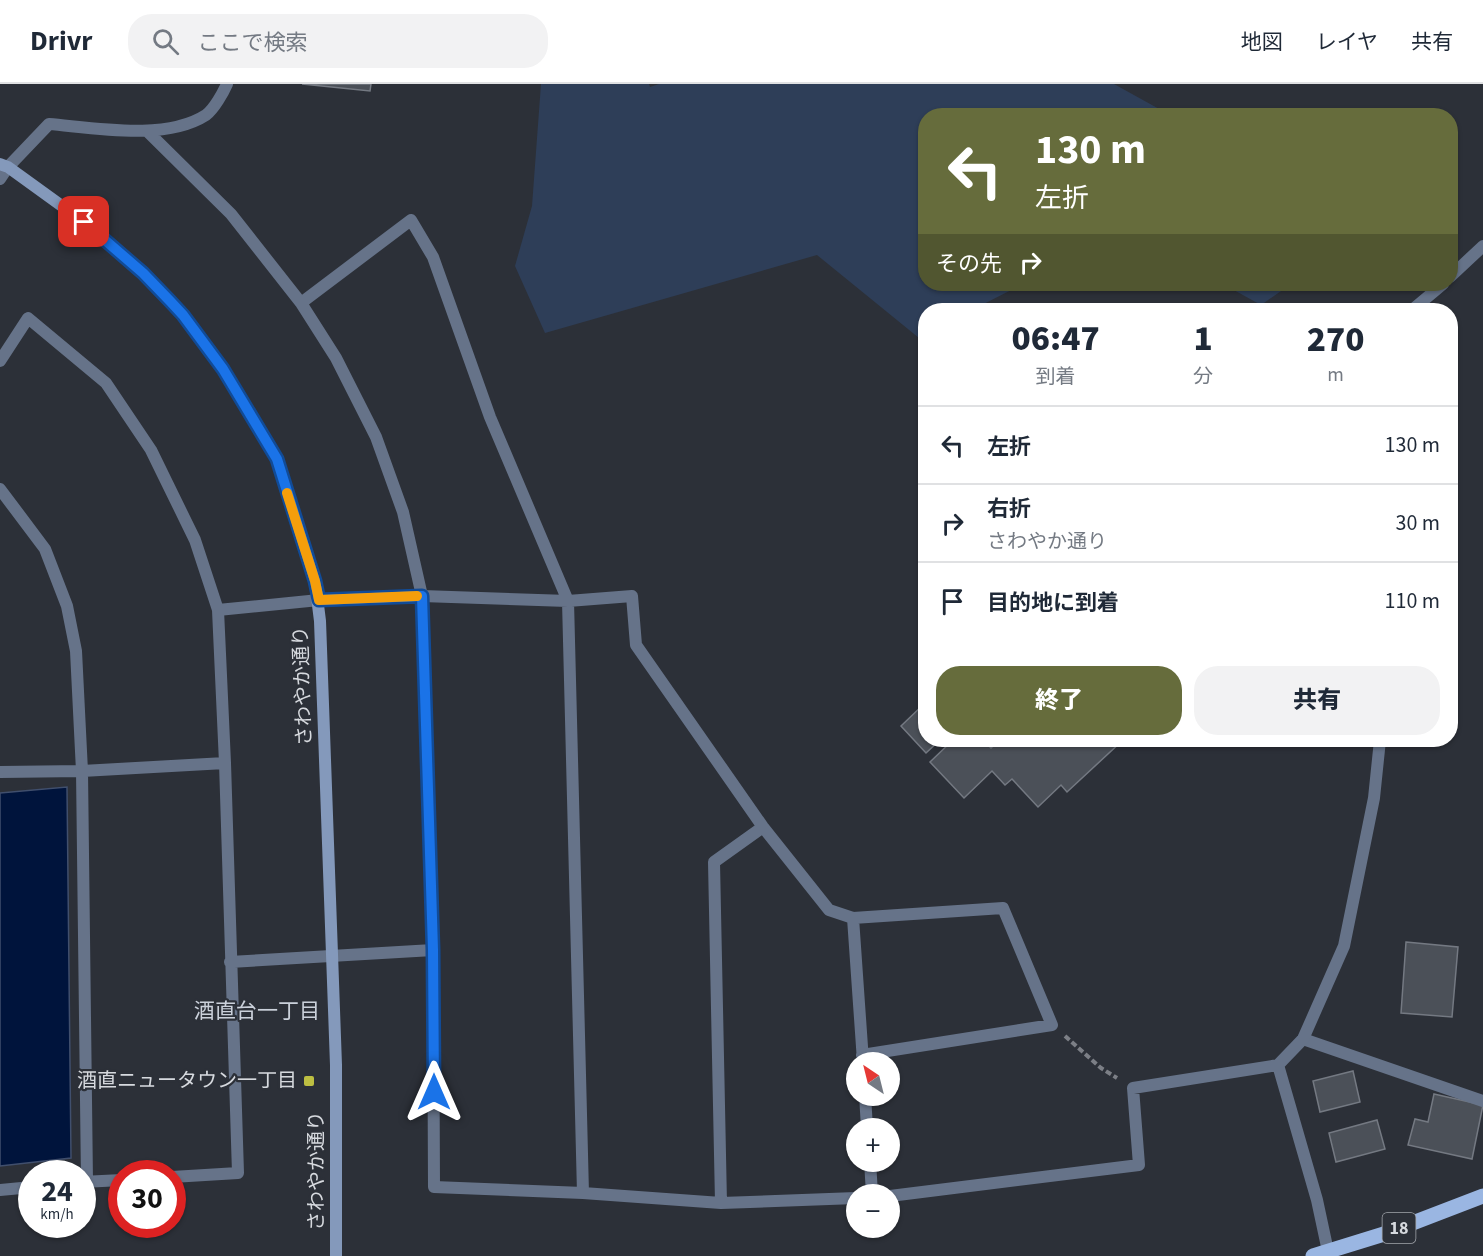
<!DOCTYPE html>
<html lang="ja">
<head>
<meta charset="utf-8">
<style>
	body { margin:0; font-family:"Source Sans 3","Noto Sans JP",sans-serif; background:#f2f2f3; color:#1f2937; height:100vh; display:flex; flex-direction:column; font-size:22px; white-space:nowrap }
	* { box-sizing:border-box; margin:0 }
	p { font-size:20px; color:#747a83 }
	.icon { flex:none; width:33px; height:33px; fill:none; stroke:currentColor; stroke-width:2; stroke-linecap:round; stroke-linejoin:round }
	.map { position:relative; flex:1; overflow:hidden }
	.drawer { position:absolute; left:918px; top:219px; width:540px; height:444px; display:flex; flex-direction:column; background:#fff; border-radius:24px; box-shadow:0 2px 4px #0004 }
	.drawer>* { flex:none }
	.top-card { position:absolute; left:918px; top:24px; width:540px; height:183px; border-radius:24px; box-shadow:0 2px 4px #0004; background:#666c3c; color:#fff; overflow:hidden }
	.needle { width:39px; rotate:325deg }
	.buttons { position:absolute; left:846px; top:968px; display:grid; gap:12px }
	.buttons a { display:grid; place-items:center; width:54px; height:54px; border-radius:50%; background:#fff; box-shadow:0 2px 4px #0004; font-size:30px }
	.speed { position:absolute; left:18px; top:1076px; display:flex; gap:12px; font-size:30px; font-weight:700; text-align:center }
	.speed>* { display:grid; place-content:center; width:78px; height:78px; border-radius:50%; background:#fff; box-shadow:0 2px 4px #0004; line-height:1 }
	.speed small { font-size:15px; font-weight:400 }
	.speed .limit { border:9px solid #d22; background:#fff; color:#111 }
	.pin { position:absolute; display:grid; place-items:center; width:51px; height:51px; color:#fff; margin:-26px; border-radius:12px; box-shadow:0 3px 9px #0006 }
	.me { position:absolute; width:66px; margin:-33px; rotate:0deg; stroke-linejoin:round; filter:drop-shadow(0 0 4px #0008) }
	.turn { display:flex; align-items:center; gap:21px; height:126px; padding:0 18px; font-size:27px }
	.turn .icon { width:78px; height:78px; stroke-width:2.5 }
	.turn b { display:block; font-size:42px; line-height:51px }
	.then { display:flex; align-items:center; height:57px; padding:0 18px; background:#0003; gap:12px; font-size:22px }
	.eta { display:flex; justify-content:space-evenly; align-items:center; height:102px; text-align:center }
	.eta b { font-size:36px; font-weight:800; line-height:42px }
	.primary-button { display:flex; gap:12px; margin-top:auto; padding:12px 18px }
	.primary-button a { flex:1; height:69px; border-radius:24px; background:#666c3c; color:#fff; font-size:24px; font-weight:800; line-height:69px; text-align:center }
	.primary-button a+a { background:#f2f2f3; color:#1f2937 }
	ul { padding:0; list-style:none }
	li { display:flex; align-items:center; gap:18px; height:78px; padding:0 18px; border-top:2px solid #e0e1e3 }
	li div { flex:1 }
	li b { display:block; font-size:22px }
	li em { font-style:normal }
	header { display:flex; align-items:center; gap:36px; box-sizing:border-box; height:84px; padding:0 30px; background:#fff; border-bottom:2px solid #e0e1e3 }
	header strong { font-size:28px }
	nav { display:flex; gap:33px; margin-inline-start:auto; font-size:21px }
	.search { width:420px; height:54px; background:#f2f2f3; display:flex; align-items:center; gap:15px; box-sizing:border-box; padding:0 21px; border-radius:24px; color:#747a83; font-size:22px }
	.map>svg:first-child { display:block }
</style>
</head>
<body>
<header>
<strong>Drivr</strong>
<div class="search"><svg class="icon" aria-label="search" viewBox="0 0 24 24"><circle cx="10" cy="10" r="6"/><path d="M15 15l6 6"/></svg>ここで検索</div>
<nav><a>地図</a><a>レイヤ</a><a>共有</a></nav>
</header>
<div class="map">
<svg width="1483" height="1172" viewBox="0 0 1483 1172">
	<rect width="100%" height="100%" fill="#2c3038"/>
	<path fill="#2e3e58" d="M541,0H649L650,3L659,0H1114L1170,31L926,32V200H1023L972,226H926L925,250L919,254L817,171L545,249L515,182L532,122Z
		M1223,200H1291L1261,221Z"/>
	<path fill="#00143c" stroke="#404f6d" stroke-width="1.5" d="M67,703L71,1074L0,1082V709Z"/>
	<path fill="#4b5058" stroke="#747982" stroke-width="1.5" d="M302,0H371L370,7Z
		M926,618V656H940L926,669L901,642Z
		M953,656H982L991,664L1000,656H1123L1067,708L1061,701L1038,723L1012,695L1005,701L992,687L964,714L930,678Z
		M1406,858L1458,863L1452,933L1401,929Z
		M1353,987L1360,1018L1320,1028L1313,997Z
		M1434,1010L1483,1021L1472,1075L1408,1061L1415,1035L1428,1038Z
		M1377,1036L1385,1065L1336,1078L1329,1049Z"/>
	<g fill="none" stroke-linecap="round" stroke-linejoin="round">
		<path stroke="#7c7f86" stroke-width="4" stroke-dasharray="6 3" stroke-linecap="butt" d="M1065,952L1101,984L1117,994"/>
		<path stroke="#667389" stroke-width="12" d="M1303,955L1483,1017"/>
		<path stroke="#667389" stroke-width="12" d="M148,48L231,130L301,219L336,274L376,353L403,428L422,512L433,866L434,1103L583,1109L721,1119L856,1114
			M0,95L8,83L49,40C95,44 166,57 206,31C214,25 223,9 227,0
			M1450,193L1483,162
			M301,219L411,136L433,173L490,333L568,517L583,1109
			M1412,226L1443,200
			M0,277L28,234L106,299L151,366L195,456L218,526L225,679L238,1089L172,1093
			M0,405L45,465L67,522L76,567L82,687L87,1098
			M218,526L319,516L422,512L568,517L632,512L636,561L763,743L829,826L853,834L1003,824L1052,941L862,971
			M0,688L82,687L225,679
			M853,834L863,977
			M230,878L433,866
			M1278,981L1317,1116L1329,1172
			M865,1011L867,1044
			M870,1077L872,1110
			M82,1098L122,1096
			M0,1106L32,1103
			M890,1112L1139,1081L1133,1004L1278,981L1303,955L1344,862L1374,714L1380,656
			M721,1119L714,778L763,743"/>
		<path stroke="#8499bb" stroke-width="12" d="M0,80L8,83L84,138L143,189L183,231L223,285L277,375L315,497L320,537L336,981V1172"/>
		<path stroke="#9ab6e2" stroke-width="15" d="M1313,1172L1384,1150L1483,1112"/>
	</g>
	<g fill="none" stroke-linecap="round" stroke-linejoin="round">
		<defs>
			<path id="route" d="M84,138L143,189L170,217L183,231L223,285L277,375L315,497L319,516L422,512L433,866L434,1008"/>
		</defs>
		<use href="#route" stroke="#114b97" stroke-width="15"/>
		<use href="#route" stroke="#1a73e8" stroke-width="10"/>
		<path stroke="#f59e0b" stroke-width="10" d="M287,409L315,497L319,516L417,512"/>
	</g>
	<rect fill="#bdbf42" stroke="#2c3038" stroke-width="2" x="303" y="991" width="12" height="12" rx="3"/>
	<g text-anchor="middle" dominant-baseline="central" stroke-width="4.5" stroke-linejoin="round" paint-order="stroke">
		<rect fill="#2c3038" stroke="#a3a6ac" stroke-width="1.5" x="1382.5" y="1129" width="33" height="30" rx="4.5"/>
		<g font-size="18" font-weight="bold" fill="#d6d9de">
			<text x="1399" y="1144">18</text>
		</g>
		<g font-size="20" fill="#d6d9de" stroke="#2c3038">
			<text transform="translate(303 602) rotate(-92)">さわやか通り</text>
			<text transform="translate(317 1087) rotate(-90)">さわやか通り</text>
		</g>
		<g font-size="20" fill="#d6d9de" stroke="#2c3038" text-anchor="end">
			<text x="297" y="997">酒直ニュータウン一丁目</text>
		</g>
		<g font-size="21" fill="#cbd1db" stroke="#2c3038">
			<text x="257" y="927">酒直台一丁目</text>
		</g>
	</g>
</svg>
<div class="buttons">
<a><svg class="needle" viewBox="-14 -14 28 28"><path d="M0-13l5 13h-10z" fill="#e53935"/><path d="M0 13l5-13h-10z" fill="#747a83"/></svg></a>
<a>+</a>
<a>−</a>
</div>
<div class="speed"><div>24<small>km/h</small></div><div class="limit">30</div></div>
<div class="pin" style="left:84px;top:138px;background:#d93025"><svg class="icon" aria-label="arrive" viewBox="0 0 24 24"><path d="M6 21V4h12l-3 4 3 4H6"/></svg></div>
<svg class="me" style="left:434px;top:1008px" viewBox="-20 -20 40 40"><path d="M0-17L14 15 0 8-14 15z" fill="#1a73e8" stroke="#fff" stroke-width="4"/></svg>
<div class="top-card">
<div class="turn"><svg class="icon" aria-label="left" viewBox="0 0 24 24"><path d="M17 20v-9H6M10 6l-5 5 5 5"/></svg><div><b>130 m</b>左折</div></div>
<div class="then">その先<svg class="icon" aria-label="right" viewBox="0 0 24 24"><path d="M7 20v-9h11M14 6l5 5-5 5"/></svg></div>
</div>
<section class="drawer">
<div class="eta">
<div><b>06:47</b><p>到着</p></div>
<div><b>1</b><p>分</p></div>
<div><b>270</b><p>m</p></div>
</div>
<ul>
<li><svg class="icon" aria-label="left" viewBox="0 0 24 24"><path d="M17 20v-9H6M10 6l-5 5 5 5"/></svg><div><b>左折</b></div><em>130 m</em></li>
<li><svg class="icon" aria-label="right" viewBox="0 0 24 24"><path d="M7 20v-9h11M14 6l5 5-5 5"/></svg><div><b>右折</b><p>さわやか通り</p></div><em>30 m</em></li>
<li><svg class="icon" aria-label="arrive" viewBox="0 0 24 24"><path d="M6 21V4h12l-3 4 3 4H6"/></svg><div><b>目的地に到着</b></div><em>110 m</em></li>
</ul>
<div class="primary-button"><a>終了</a><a>共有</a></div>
</section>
</div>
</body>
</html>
